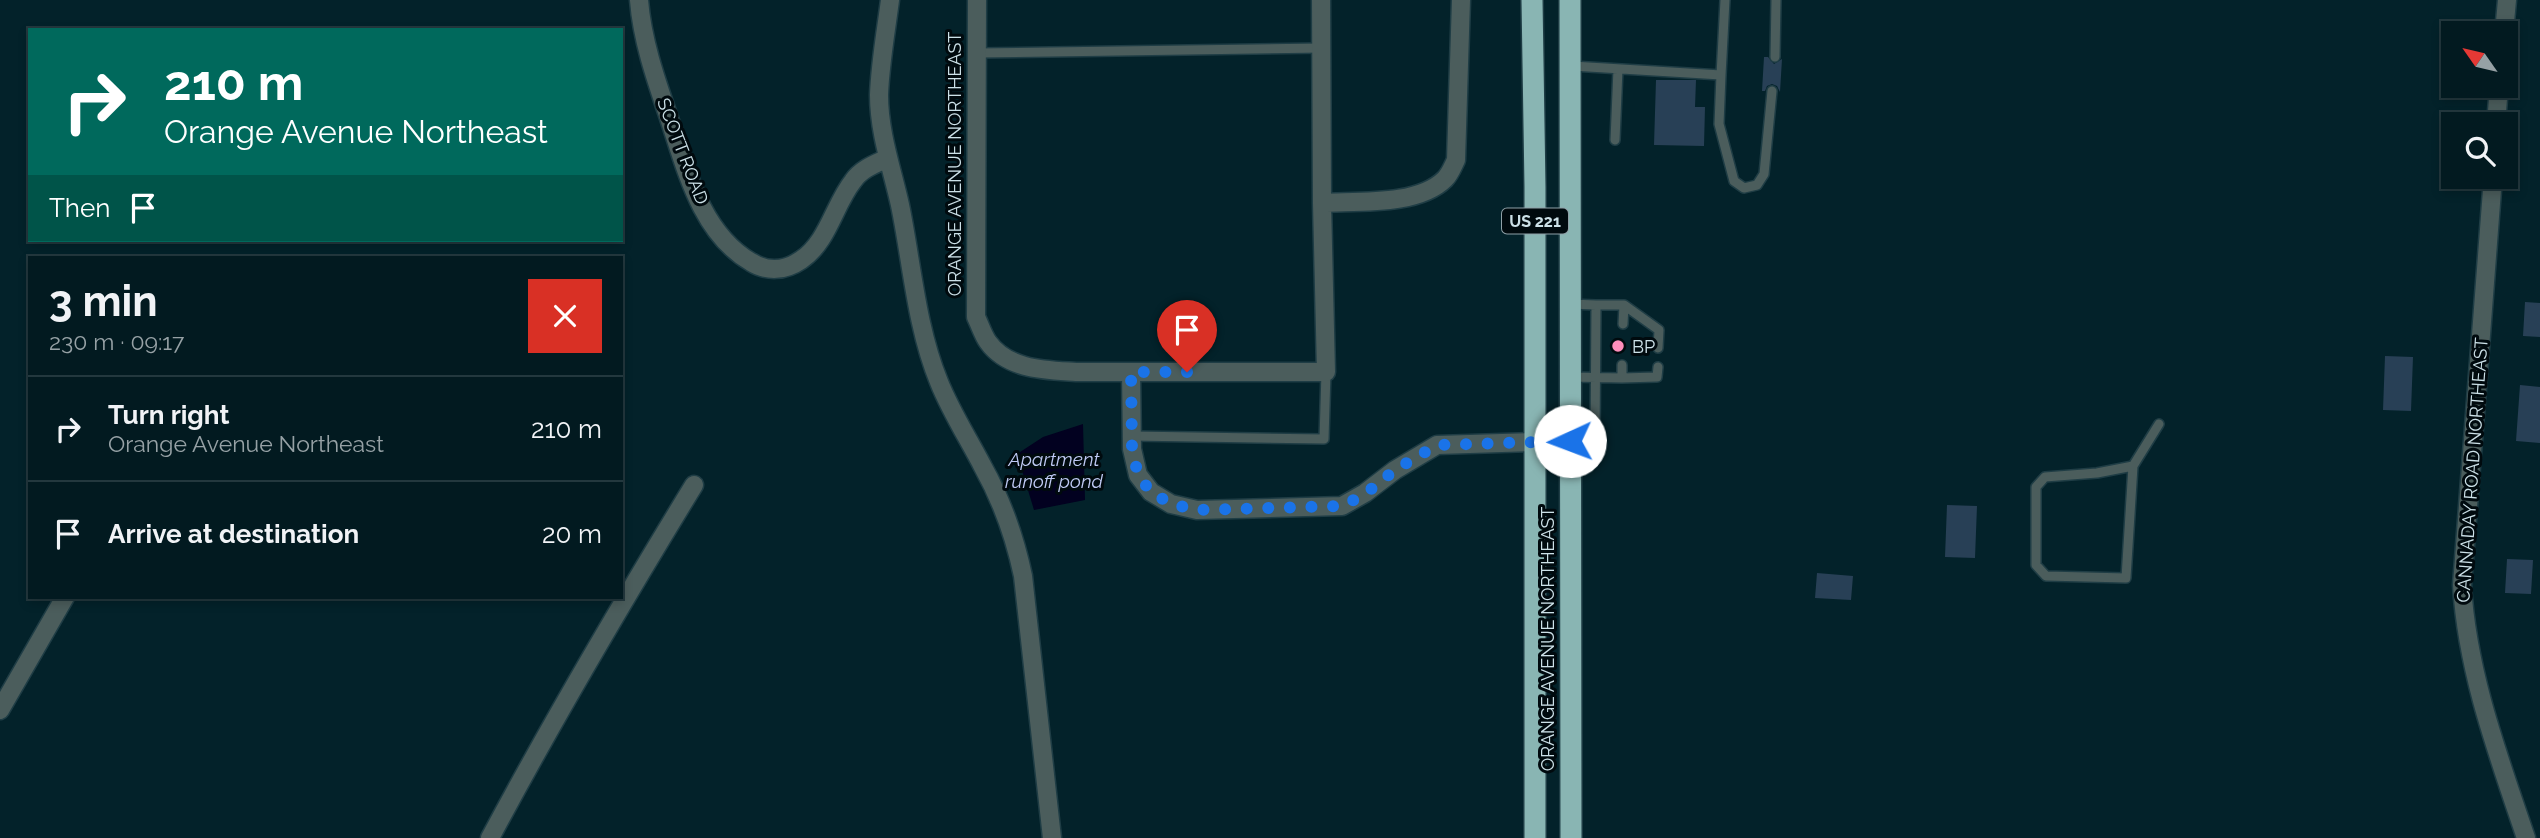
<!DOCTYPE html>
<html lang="en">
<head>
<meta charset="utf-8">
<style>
	body { margin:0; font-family:Raleway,sans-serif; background:#10272d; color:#f1f3f6; height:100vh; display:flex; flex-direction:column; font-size:26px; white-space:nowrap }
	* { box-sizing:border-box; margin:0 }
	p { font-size:23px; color:#96a1a5 }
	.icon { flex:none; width:38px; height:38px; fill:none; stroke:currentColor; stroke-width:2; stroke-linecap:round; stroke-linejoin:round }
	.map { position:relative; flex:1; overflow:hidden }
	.drawer { position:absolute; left:28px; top:256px; width:595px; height:343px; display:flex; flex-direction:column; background:#021a20; border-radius:0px; box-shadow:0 4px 10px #0003,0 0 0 2px #23383e }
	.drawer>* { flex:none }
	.top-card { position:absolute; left:28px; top:28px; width:595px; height:214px; border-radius:0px; box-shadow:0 4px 10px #0003,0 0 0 2px #23383e; background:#00695c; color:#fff; overflow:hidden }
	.needle { width:46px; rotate:304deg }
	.buttons { position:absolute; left:2441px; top:21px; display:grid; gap:14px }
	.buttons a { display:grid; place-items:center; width:77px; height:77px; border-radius:0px; background:#021a20; box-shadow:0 4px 10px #0003,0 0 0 2px #23383e; font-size:35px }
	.pin { position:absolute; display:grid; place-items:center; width:60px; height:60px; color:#fff; margin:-72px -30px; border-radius:50% 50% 50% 0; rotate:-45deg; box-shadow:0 0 7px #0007 }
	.pin .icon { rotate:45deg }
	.me { position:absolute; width:77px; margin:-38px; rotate:268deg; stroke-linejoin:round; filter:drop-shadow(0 0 5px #0008) }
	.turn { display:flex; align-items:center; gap:24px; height:147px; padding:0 21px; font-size:32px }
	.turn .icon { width:91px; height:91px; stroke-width:2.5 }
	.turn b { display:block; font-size:49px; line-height:60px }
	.then { display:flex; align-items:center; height:66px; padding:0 21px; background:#0003; gap:14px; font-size:26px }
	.round { display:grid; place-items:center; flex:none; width:74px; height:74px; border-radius:0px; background:#10272d }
	.headline { display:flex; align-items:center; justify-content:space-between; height:119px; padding:0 21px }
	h1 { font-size:42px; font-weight:700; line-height:52px }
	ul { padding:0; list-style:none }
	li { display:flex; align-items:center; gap:21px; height:105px; padding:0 21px; border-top:2px solid #23383e }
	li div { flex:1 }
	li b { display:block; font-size:26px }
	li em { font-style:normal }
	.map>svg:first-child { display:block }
</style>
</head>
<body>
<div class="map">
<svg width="2540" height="838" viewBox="0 0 2540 838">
	<rect width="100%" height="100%" fill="#03222a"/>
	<path fill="#020120" d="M1083,424L1085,500L1034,510L1017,454L1043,437Z"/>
	<path fill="#284056" d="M1764,57H1768L1774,64L1782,59L1780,92L1777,86L1772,84L1767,86L1765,91H1762Z
		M1656,80H1696L1695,107H1705L1704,146L1654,145Z
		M2525,302L2540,303V337L2523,336Z
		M2385,356L2413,357L2411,411L2383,410Z
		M2520,385L2540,387V443L2516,441Z
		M1947,505L1977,506L1975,558L1945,557Z
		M2507,559L2533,560L2531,594L2505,593Z
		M1817,573L1853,576L1851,600L1815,598Z"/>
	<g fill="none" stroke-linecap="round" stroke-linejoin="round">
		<defs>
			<path id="lane" d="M977,53L1322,48
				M1775,57L1776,0
				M1572,66L1721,75L1725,0
				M1721,75L1719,124L1734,181L1744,188L1757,185L1764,174L1772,91
				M1615,140L1618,69
				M1570,304L1596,305L1595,440L1571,441
				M1596,305H1624L1623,324
				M1624,305L1659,330L1658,348
				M1571,377L1622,378V365
				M1622,378L1657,377L1658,367
				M1132,436L1324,439L1326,372
				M2133,466L2097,473L2045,477L2036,487V565L2046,576L2126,578L2133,466L2159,424"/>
			<path id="street" d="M639,0C642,40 656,80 669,118C686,169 701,233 751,262C767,272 785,271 801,260C828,242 834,205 853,181C861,169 875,164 888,158
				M890,0C886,31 880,64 879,95C879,133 892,169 900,205C912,263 916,326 939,382C951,412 968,438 983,467C1002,501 1015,538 1023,576L1052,838
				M977,0L976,317C980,325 983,335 988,342C1008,370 1046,370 1076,372H1326L1322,203
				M1321,0L1322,203C1358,201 1418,206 1445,179C1450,174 1453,166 1456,160L1461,0
				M2504,33L2507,0
				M2496,124L2499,86
				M2493,177L2462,585C2467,672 2498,755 2526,838
				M1131,372L1132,449L1138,475L1151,492L1171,504L1197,510L1342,506L1365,493L1395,470L1437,445L1570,441
				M0,710L65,597
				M490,838C554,718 623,601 694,485"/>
			<path id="highway" d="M1532,0L1535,187V838
				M1570,0L1571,838"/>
		</defs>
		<use href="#lane" stroke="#1f3d45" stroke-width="12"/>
		<use href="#street" stroke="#1f3d45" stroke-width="21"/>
		<use href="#highway" stroke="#1f3d45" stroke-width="24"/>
		<use href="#lane" stroke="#4b5d5c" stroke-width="9"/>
		<use href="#street" stroke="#4b5d5c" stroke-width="18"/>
		<use href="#highway" stroke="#89b5b3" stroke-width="21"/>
	</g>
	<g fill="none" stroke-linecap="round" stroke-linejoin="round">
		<path stroke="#1a73e8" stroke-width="12" stroke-dasharray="0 21.6" d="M1187,372H1131L1132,449L1138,475L1151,492L1171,504L1197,510L1342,506L1365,494L1395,470L1437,445L1570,441"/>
	</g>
	<circle fill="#fe8ebb" stroke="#000a0e" stroke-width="2.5" cx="1618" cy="346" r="7"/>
	<g text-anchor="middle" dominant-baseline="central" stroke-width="6" stroke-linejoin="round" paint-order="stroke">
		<rect fill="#000a0e" stroke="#8fa0a7" stroke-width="2" x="1502" y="208.5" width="66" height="25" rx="5"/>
		<g font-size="16" font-weight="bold" fill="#cce1e8">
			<text x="1535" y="221">US 221</text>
		</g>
		<g font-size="18" fill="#cce1e8" stroke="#000a0e">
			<text transform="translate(683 151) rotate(69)">SCOTT ROAD</text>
			<text transform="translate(954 164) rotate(-90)">ORANGE AVENUE NORTHEAST</text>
			<text transform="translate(2472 470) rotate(-86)">CANNADAY ROAD NORTHEAST</text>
			<text transform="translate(1547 639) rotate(-90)">ORANGE AVENUE NORTHEAST</text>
		</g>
		<g font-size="18" fill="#cce1e8" stroke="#000a0e" text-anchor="start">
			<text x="1632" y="346">BP</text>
		</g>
		<g font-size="19" font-style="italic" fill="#bfcaf4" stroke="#000a0e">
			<text x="1054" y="459">Apartment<tspan x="1054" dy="22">runoff pond</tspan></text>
		</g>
	</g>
</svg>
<div class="buttons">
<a><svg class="needle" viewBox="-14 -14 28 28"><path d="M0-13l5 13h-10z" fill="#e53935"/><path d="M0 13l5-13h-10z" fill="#96a1a5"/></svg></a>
<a><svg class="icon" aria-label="search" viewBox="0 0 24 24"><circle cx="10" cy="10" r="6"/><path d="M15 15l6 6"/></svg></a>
</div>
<div class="pin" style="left:1187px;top:372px;background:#d93025"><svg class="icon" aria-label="arrive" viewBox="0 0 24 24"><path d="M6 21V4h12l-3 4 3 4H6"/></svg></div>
<svg class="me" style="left:1570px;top:441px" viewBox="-20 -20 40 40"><circle r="19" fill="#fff"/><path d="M0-13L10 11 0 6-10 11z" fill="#1a73e8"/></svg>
<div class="top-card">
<div class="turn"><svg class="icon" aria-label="right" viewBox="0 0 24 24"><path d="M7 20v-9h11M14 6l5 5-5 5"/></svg><div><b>210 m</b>Orange Avenue Northeast</div></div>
<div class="then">Then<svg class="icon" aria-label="arrive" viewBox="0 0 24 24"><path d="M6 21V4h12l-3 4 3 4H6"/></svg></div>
</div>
<section class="drawer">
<div class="headline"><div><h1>3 min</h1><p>230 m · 09:17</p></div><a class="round" style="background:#d93025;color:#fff"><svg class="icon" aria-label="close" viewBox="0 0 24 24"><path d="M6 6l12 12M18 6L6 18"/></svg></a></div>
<ul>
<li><svg class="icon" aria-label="right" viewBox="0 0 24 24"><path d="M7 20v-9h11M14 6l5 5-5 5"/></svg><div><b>Turn right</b><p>Orange Avenue Northeast</p></div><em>210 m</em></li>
<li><svg class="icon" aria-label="arrive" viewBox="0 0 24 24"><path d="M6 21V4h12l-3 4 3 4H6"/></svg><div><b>Arrive at destination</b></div><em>20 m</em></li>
</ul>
</section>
</div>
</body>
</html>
